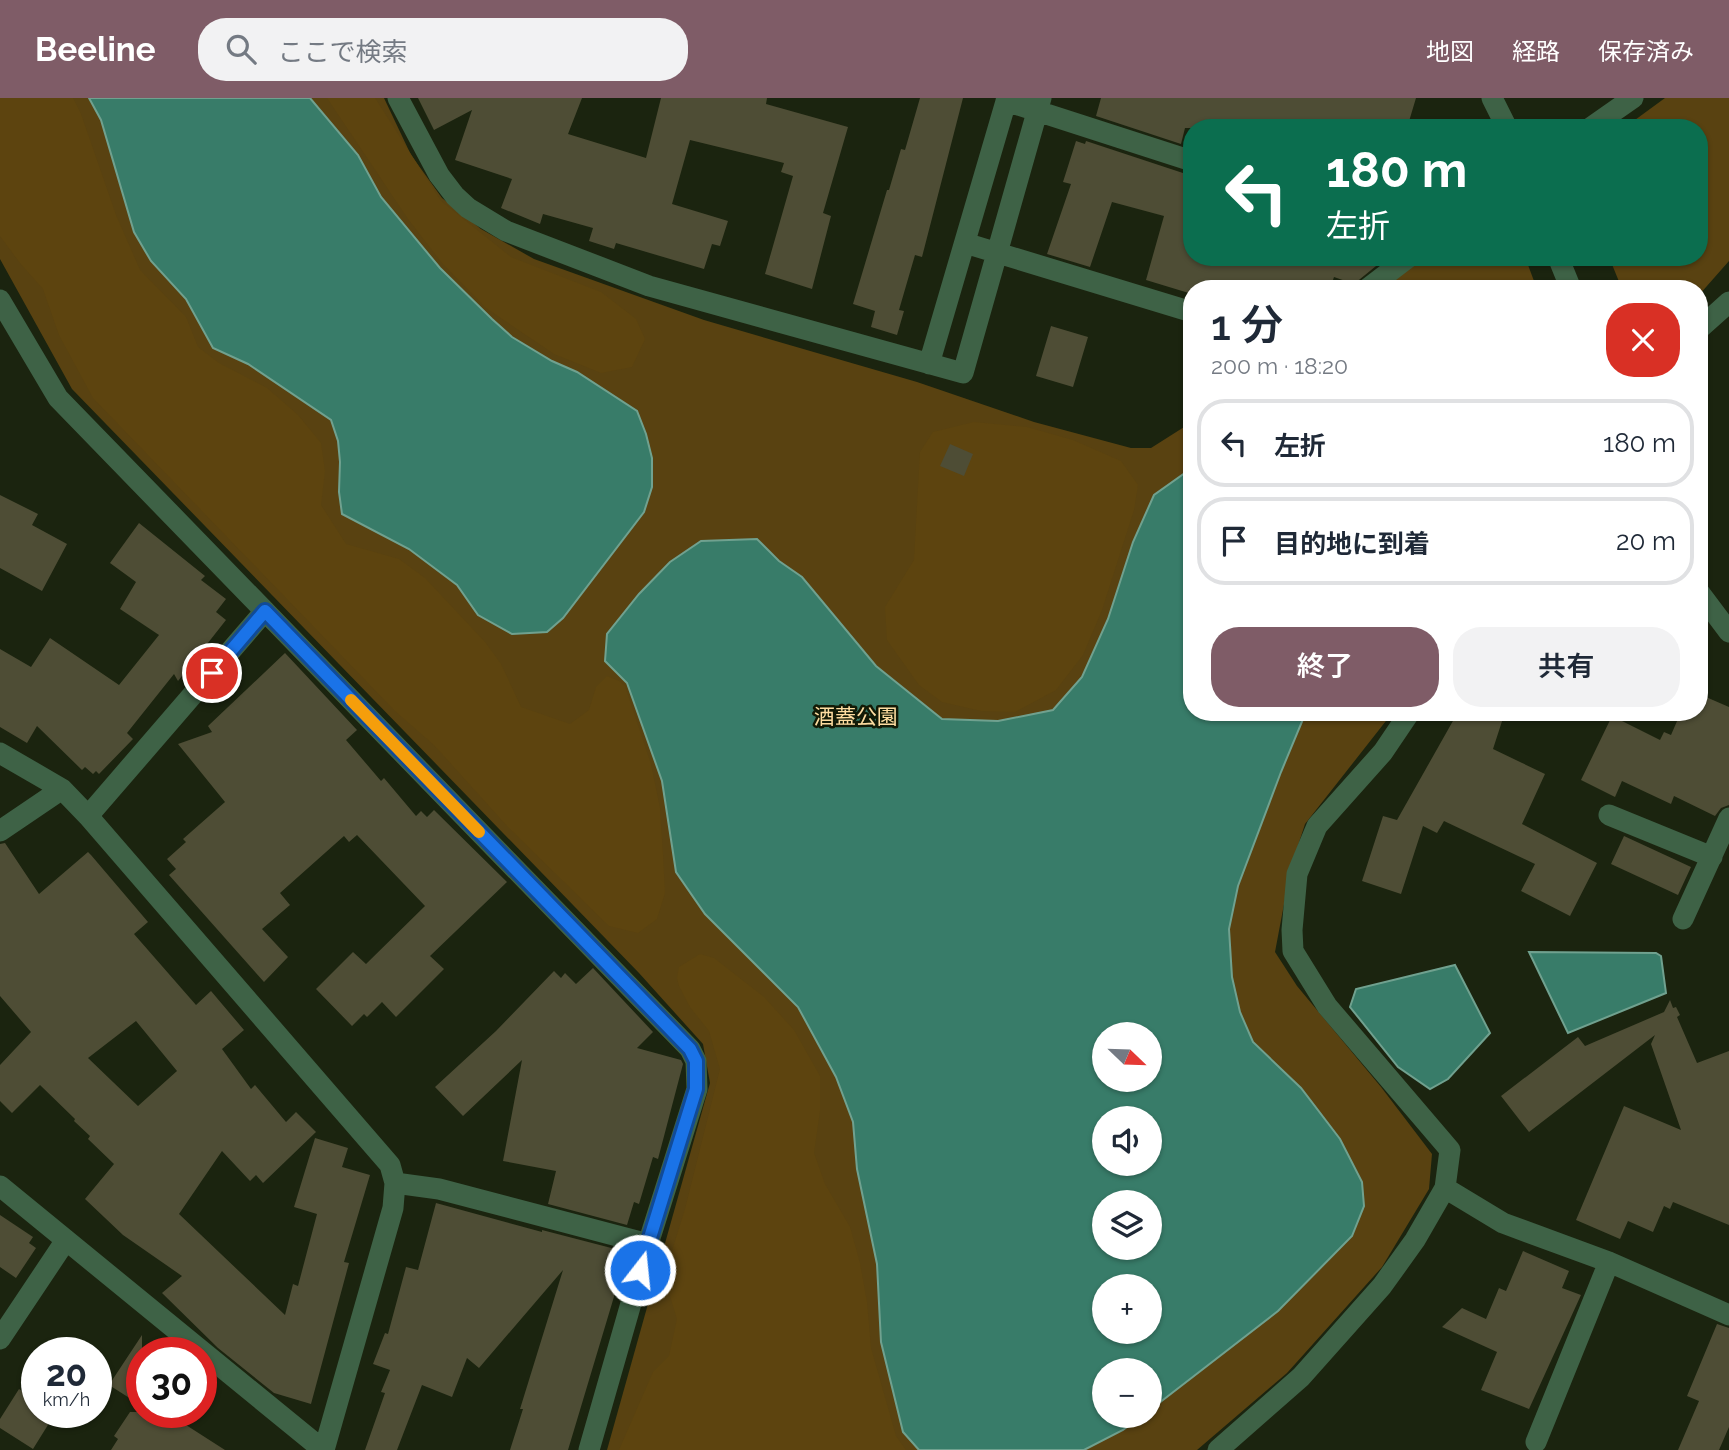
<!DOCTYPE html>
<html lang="ja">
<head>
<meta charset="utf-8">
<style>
	body { margin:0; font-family:Raleway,"Noto Sans JP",sans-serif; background:#f2f2f3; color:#1f2937; height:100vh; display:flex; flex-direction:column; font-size:26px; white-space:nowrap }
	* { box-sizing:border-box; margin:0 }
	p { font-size:23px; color:#747a83 }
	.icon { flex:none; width:38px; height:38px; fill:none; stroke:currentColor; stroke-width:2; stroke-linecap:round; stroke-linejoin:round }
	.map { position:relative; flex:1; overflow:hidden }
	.panel { position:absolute; left:1183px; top:182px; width:525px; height:441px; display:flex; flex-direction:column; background:#fff; border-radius:28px; box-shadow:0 2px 5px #0004 }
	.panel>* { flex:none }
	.banner { position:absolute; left:1183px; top:21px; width:525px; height:147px; border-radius:28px; box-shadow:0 2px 5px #0004; background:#0b6e4f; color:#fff; overflow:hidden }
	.needle { width:46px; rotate:113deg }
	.controls { position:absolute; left:1092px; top:924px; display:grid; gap:14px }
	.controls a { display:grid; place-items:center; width:70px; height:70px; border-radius:50%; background:#fff; box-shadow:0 2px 5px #0004; font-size:35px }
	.speed { position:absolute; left:21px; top:1239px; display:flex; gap:14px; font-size:35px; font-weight:700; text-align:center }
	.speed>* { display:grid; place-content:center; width:91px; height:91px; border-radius:50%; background:#fff; box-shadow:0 2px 5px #0004; line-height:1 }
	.speed small { font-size:18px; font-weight:400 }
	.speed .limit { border:10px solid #d22; background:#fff; color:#111 }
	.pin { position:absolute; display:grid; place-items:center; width:60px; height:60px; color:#fff; margin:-30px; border:4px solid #fff; border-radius:50%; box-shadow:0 2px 7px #0007 }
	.me { position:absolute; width:77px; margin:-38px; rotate:16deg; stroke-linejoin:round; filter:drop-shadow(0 0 5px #0008) }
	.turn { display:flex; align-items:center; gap:24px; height:147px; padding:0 28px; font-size:32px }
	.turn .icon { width:91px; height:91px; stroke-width:2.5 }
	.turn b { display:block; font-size:49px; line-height:60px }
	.round { display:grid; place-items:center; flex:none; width:74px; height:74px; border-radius:28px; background:#f2f2f3 }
	.overview { display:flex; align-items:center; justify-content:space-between; height:119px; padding:0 28px }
	h1 { font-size:42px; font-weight:600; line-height:52px }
	.action { display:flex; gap:14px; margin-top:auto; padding:14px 28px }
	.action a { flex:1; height:80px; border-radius:28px; background:#7f5c67; color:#fff; font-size:28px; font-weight:600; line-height:80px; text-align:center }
	.action a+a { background:#f2f2f3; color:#1f2937 }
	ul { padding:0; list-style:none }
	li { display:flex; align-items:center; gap:21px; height:88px; margin:0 14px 10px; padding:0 14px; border:4px solid #e0e1e3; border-radius:28px }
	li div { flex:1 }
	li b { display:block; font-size:26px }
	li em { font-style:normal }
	header { display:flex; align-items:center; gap:42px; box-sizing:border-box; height:98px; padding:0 35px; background:#7f5c67; color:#fff }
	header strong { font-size:33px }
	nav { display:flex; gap:38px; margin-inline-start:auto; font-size:24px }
	.search { width:490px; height:63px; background:#f2f2f3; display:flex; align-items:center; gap:18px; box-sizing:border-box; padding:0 24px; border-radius:28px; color:#747a83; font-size:26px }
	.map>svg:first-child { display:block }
</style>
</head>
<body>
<header>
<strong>Beeline</strong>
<div class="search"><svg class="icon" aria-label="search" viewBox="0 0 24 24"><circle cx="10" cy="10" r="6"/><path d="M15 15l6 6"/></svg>ここで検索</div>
<nav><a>地図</a><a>経路</a><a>保存済み</a></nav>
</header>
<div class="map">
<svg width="1729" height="1352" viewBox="0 0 1729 1352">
	<rect width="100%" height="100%" fill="#1b240f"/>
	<path fill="#594211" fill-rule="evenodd" d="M0,0H384L411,57L442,100L481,131L534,161L704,222L917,284L1034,324L1131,350H1151L1192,324V614H1393L1305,726L1291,769L1275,854L1297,888L1381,989L1432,1056L1429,1091L1382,1169L1287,1275L1197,1352H607L710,985L703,946L639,875L72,291L0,161ZM1104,936H1150V982H1104ZM1104,1020H1150V1066H1104ZM1104,1104H1150V1150H1104ZM1104,1188H1150V1234H1104ZM1104,1272H1150V1318H1104Z
		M1665,0H1729V163L1699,197V191H1622L1609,159H1699V30H1624Z
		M1419,159H1525L1537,191H1378Z"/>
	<path fill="#5d440f" d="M0,0H73L81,16L116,117L140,172L186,219L198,249L219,265L267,290L298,317L321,345L325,373L321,407L346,446L399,461L425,480L485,544L501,566L521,609L570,626L589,612L596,589L607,578L619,583L625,588L651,666L660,710L663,757L665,795L657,821L638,835L609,828L508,729L434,647L395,613L93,300L59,237L43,191L20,165L0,138Z
		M327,0H375L441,103L511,159L601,194L636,221L645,241L632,269L601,275L554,256L486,210L442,165L408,121Z
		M974,324L1027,329L1073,342L1121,363L1138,387L1134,412L1102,512L1083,557L1056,592L1015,614L981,613L942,604L919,587L887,542L885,509L914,462L920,354L933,334Z
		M700,856L714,860L764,899L794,932L820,978V1013L814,1055L825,1086L850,1129L860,1165L867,1204L871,1250L896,1338L906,1352H619L653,1274L669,1258L677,1221L668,1191L670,1159L685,1111L720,971L709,933L690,909L679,888L677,880L679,869Z"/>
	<path fill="#387c69" stroke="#70a18f" stroke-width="2" fill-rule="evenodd" d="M89,0H310L358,57L381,99L440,170L492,221L512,239L552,263L577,274L637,313L646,336L652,360V389L644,414L563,520L547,534L512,536L478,517L457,487L409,451L342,416L339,394L340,364L338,343L331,322L248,266L213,250L186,201L151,163L134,134L101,22Z
		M1192,370V614H1306L1281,674L1238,788L1229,831L1232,879L1240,914L1253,944L1301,990L1340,1041L1362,1084L1364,1108L1352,1138L1278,1213L1150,1312V1272H1104V1318H1142L1123,1332L1084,1352H919L903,1334L881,1244L877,1166L857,1071L853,1024L836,979L798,909L705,816L676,774L662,683L627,585L605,563L607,536L639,496L670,464L701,443L757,441L779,463L802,479L876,568L942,621L998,623L1053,612L1082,579L1108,521L1133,444L1154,397ZM1104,936H1150V982H1104ZM1104,1020H1150V1066H1104ZM1104,1104H1150V1150H1104ZM1104,1188H1150V1234H1104Z
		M1529,854L1656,855L1661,858L1666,895L1568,935Z
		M1455,867L1490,935L1448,981L1430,991L1398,969L1350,909L1356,891Z"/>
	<path fill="#4e4d35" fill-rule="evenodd" d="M418,0H582L568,36L646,60L661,0H767L766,6L848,29L823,115L831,118L812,191L765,176L793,78L781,74L784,65L690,42L672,106L728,123L720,148L712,146L704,171L616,145L614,151L589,143L593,130L543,116L540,126L501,110L512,81L455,62L472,12L434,32Z
		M920,0H963L922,159L915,157L899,212L904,213L897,237L871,229L875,213L853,206L887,92H889L901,51L905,52Z
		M1101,0H1416L1407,30H1185L1181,46L1096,18Z
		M1076,43L1085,46L1086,43L1192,78V159H1387L1354,186L1334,179L1330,191H1192V196L1146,182L1164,118L1112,104L1090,169L1047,156L1071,86L1063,84Z
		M1051,228L1088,239L1073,289L1036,278Z
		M950,346L973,356L964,378L940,368Z
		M0,397L38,416L32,427L67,446L42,493L0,470Z
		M139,425L205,478L201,482L226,501L216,514L226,522L178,583L174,576L127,635L133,641L99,676L96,673L93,676L85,669L82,672L37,628L27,645L0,629V551L31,569L50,540L119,587L159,537L120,511L136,484L110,465Z
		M285,555L357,632L346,642L381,683L384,680L416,718L421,713L427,719L434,712L507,784L430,858L444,871L396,919L382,904L367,919L364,916L352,928L316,891L353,854L366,866L425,808L357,737L349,744L344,738L280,795L290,807L262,831L288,859L264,884L169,777L176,771L167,761L186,744L183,741L225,704L178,646L212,634L208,628Z
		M1699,596L1729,609V707L1721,710L1715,718L1674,698L1671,706L1622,683L1615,699L1581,682L1612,618L1660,642L1664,634L1671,637L1681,614H1699Z
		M1458,614H1505L1493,651L1545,676L1522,726L1597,765L1570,818L1521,793L1535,766L1444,723L1437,735L1423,728L1401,796L1362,783L1383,718L1397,722Z
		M1624,738L1691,769L1678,797L1611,766Z
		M5,745L39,796L88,754L91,757L148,824L134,836L196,907L211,893L244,932L222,951L251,991L255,987L286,1024L296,1014L316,1034L263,1085L256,1077L250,1083L222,1053L179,1116L285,1217L293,1186L298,1188L317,1116L294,1109L315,1040L348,1050L342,1069L370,1077L344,1164L349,1165L311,1306L274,1295L218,1250L162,1195L182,1178L123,1137L85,1101L114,1066L88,1041L90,1038L74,1023L75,1021L40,987L12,1015L0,1003V967L31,934L0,898V746ZM136,923L177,973L138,1008L88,960Z
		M593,870L653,934L637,950L681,962L683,966L658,1061L653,1059L639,1106L634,1104L627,1127L548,1106L556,1073L503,1063L522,962L463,1018L435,989L496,933L554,873L561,880L565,875L576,886Z
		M1670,902L1673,910L1676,909L1680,917L1677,919L1697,965L1729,953V1127L1673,1104L1670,1111L1664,1108L1653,1134L1628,1123L1620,1141L1576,1122L1624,1008L1681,1032L1651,946L1655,937L1529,1034L1501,998L1578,939L1585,948L1664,914Z
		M436,1105L542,1134V1132L619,1152L616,1159L625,1162L568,1352H510L523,1311H520L563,1172L479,1270L467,1260L452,1299L422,1287L397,1352H365L385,1295L381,1294L390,1272L373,1266L385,1235L388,1236L406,1169L418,1172Z
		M0,1117L33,1139L29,1145L36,1150L16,1180L0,1169Z
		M1523,1153L1569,1173L1562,1190L1581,1197L1529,1311L1481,1292L1497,1254L1442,1229L1462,1210L1486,1221L1499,1190L1506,1193Z
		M1717,1226L1729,1230V1329L1719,1352H1678L1699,1303L1687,1298Z
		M142,1237V1308L109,1287Z
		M19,1291L37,1303V1314H56L33,1351L0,1330V1321Z
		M130,1314H195L186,1327L225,1352H111L118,1341L114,1338Z"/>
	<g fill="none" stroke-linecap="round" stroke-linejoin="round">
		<path stroke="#3e6246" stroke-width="21" d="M398,0L439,77L455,98L468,110L506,133L649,188L963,275L1041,0
			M1492,0L1507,30
			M1006,3L1192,63
			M1590,30L1633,0
			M965,145L1192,214
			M1558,159L1571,191
			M1367,191L1409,159
			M0,202L58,300L690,951L696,963L697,991L648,1146L589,1352
			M1699,231L1729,204
			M929,266L1007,0
			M1699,494L1729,534
			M1410,614L1383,654L1317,728L1297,776L1292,832L1293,853L1327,908L1450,1052L1445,1090
			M0,655L62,691L88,718L390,1067L395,1085L393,1110L324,1352
			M1609,717L1712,759
			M88,718L265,513
			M0,733L62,691
			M1683,821L1729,720
			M395,1085L439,1091L648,1146
			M0,1088L323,1352
			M0,1241L66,1142
			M1536,1344L1609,1164
			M1218,1352L1301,1279L1382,1188L1415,1142L1445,1090L1503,1125L1609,1164L1729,1217"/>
	</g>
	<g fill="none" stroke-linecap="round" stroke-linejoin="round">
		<defs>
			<path id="route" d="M212,575L265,513L690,951L696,963V991L640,1172"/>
		</defs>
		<use href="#route" stroke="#114b97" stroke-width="18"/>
		<use href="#route" stroke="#1a73e8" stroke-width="12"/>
		<path stroke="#f59e0b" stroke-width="12" d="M351,602L479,734"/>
	</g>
	<g text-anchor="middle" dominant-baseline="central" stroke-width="5" stroke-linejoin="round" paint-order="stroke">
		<g font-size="21" fill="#fedda1" stroke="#121a06">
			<text x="856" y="618">酒蓋公園</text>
		</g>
	</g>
</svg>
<div class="controls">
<a><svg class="needle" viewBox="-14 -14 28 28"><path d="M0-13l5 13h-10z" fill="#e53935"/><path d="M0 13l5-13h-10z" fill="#747a83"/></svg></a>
<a><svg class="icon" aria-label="sound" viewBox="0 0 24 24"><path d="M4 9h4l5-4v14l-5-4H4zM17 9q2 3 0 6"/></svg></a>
<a><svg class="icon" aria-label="layers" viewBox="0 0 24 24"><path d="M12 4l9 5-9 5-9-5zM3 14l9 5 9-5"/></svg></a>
<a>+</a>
<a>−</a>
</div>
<div class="speed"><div>20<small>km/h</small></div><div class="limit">30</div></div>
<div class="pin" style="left:212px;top:575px;background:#d93025"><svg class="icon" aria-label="arrive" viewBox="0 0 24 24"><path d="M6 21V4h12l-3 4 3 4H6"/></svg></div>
<svg class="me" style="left:640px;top:1172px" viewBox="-20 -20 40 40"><circle r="17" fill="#1a73e8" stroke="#fff" stroke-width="3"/><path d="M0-11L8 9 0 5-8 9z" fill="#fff"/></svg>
<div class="banner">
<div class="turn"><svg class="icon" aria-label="left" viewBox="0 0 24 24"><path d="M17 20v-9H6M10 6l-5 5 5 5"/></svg><div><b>180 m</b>左折</div></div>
</div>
<section class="panel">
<div class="overview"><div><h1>1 分</h1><p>200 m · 18:20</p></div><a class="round" style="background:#d93025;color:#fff"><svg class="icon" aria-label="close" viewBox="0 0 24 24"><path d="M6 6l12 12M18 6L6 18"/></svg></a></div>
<ul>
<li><svg class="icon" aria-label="left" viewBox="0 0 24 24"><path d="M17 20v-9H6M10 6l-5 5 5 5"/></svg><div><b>左折</b></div><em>180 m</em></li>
<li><svg class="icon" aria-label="arrive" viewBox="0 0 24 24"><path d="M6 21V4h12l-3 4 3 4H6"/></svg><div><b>目的地に到着</b></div><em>20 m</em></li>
</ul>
<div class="action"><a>終了</a><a>共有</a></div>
</section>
</div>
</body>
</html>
